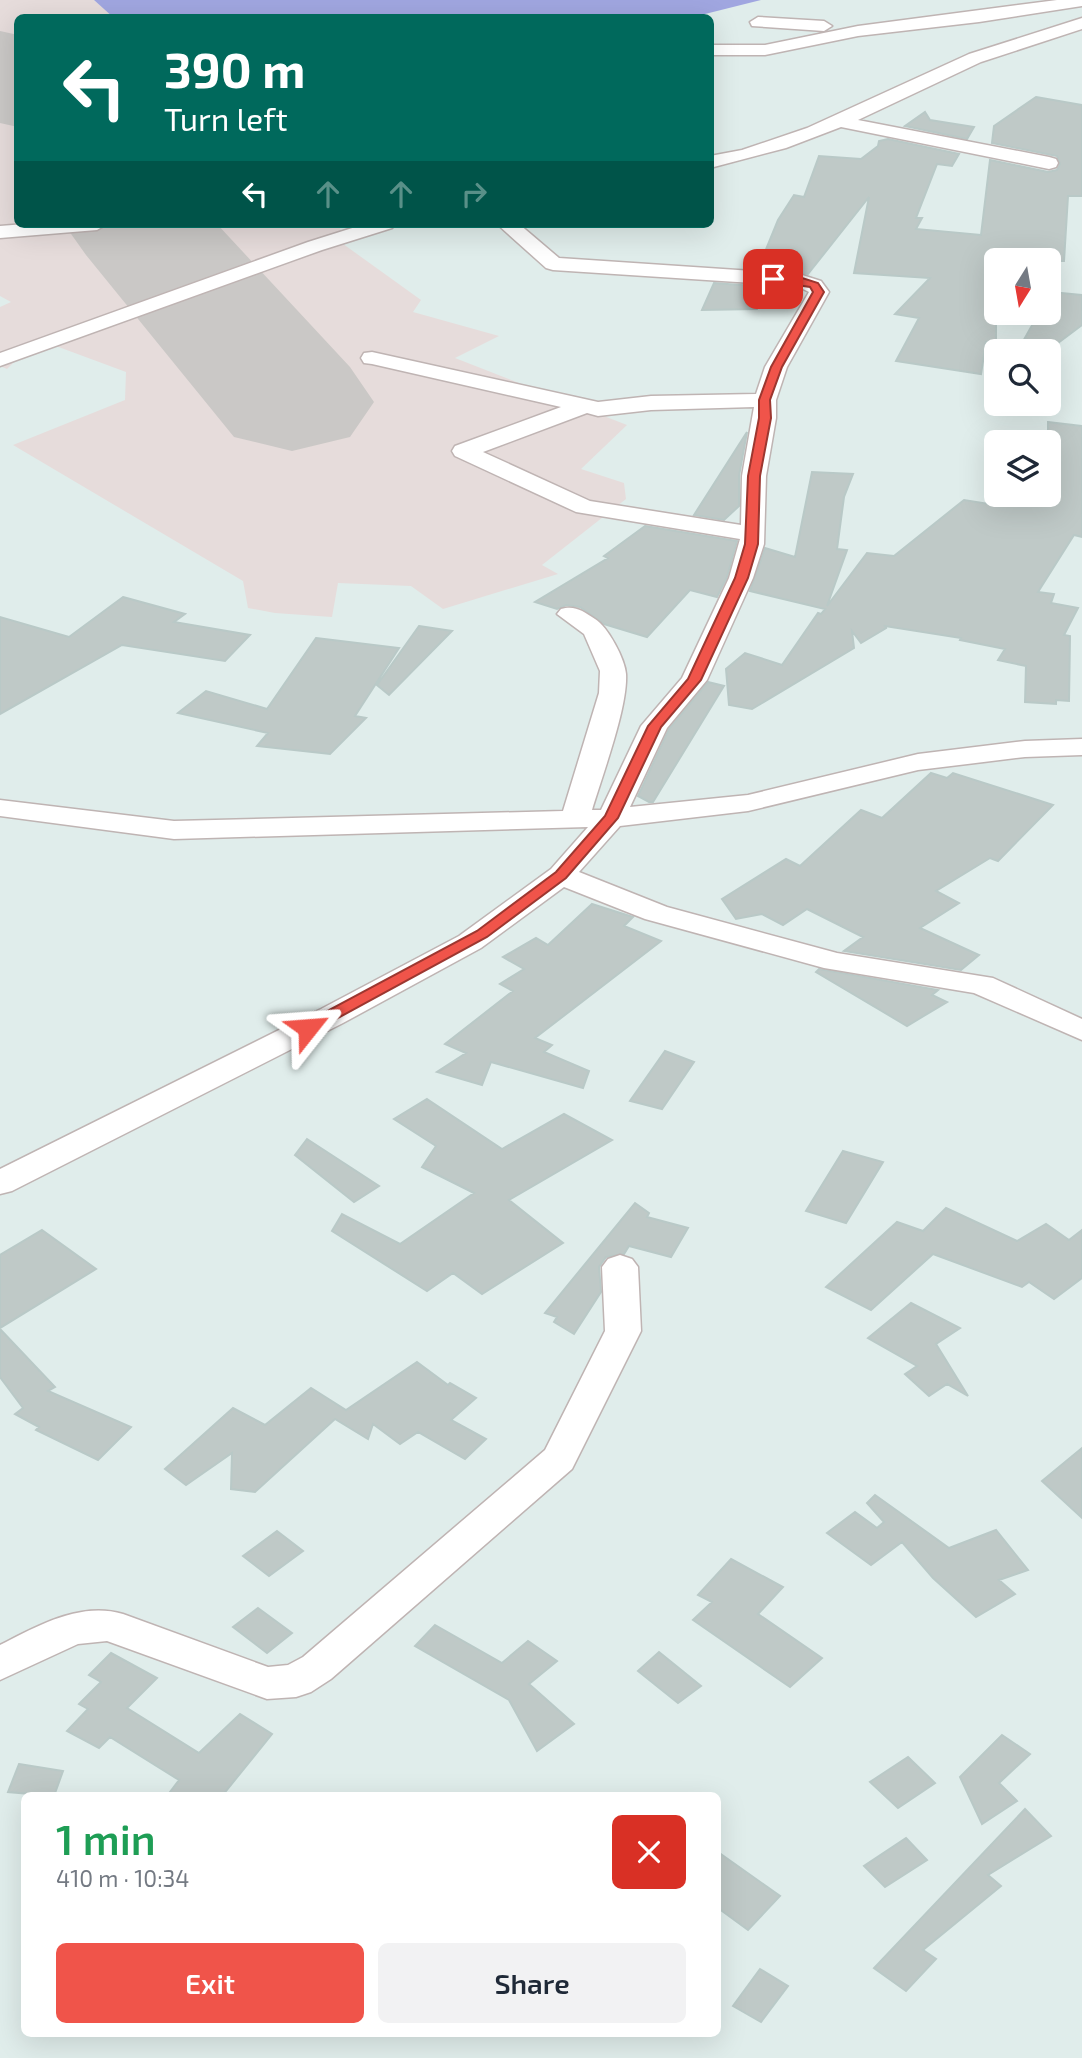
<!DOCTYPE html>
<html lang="en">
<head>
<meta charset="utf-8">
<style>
	body { margin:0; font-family:"Exo 2",sans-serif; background:#f2f2f3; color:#1f2937; height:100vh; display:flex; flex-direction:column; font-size:26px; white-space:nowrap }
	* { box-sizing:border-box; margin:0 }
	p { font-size:23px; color:#747a83 }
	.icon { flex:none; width:38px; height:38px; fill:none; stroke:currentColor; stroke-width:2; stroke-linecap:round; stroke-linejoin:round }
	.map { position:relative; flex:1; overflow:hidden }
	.panel { position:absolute; left:21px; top:1792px; width:700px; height:245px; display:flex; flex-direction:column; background:#fff; border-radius:10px; box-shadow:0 7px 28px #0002 }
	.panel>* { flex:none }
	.banner { position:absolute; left:14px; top:14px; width:700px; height:214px; border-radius:10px; box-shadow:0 7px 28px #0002; background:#00695c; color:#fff; overflow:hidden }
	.needle { width:46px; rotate:191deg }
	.tools { position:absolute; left:984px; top:248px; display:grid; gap:14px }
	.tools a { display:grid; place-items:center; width:77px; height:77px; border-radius:10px; background:#fff; box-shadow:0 7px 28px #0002; font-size:35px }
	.pin { position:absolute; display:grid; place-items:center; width:60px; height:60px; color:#fff; margin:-30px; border-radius:14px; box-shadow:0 4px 10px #0006 }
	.me { position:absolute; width:77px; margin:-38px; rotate:62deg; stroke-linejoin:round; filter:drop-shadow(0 0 5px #0008) }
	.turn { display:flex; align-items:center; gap:24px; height:147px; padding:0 35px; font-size:32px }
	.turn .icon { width:91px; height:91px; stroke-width:2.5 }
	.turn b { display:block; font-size:49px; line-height:60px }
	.lanes { display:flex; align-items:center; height:66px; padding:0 35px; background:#0003; justify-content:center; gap:35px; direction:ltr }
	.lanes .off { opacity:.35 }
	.round { display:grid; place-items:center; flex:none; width:74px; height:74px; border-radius:10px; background:#f2f2f3 }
	.head { display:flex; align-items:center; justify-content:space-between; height:119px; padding:0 35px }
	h1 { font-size:42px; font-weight:600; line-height:52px; color:#1e9e55 }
	.action { display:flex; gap:14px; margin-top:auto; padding:14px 35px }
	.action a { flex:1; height:80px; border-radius:10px; background:#f0544a; color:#fff; font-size:28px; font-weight:600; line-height:80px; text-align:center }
	.action a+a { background:#f2f2f3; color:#1f2937 }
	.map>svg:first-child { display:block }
</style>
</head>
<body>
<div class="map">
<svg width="1082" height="2058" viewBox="0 0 1082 2058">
	<rect width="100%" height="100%" fill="#e0edeb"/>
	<path fill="#e6dcdb" d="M0,0H94L114,17L18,18V224H337L341,230L332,236L421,300L413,312L499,336L455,358L627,425L581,469L624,483L626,499L542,565L558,574L443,609L411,586L338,583L332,617L275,613L248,608L243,581L13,445L125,400L126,372L37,339L7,369L0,366V307L11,302L0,296Z"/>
	<path fill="#a0a6e0" d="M94,0H761L689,18H114Z"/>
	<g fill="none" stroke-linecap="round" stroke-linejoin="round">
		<path fill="#cac8c6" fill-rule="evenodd" d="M0,31L18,35V127L0,123Z
			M64,224H217L350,367L374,402L350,437L292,451L234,437L86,255Z"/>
	</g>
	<path fill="#bfc9c7" stroke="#b9c9c7" stroke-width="2" d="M1036,97L1082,105V196H1068L1064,261H996V344L986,342L981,374L896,361L919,318L895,314L930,278L854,273L869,197L808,274L758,269L778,220L794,195L804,197L819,156L861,159L878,146L879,141L888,139L959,154L952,166L937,164L916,218H922L916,229L981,235L990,160L1048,172L1057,170L1060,164L1057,156L992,143L994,126Z
		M925,112L930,120L974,127L967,139L905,126Z
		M714,283L796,289L782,306L760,303L757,309L702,310Z
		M1051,292L1082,295V325L1046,352H1017L1039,313H1048V297Z
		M1048,422L1082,426V537L1074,535L1038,592L1054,594L1051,603L1078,608L1064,635L1070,636L1069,701L1056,700V704L1025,702L1026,666L998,660L1005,649L960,640L961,638L885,626L886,628L861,643L852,631L854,648L752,709L729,705L726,669L745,653L782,665L818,613L821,614L825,609L750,591L765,548L795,557L812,472L853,474L844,497L837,549L847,550L827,606L867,553L894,556L964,500L995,505L1001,495H1048Z
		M747,432L739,476V506L724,520L694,515Z
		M645,526L737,541L727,577L717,597L690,590L647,637L604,624L580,607L566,605L557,609L535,602L608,558L604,556Z
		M123,597L185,614L174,622L250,635L225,661L122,645L0,714V617L69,637Z
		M419,626L452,631L389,695L377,685Z
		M316,638L399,648L355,716L366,718L330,754L257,746L268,733L178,713L206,691L267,709Z
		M708,682L724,686L653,802H649L638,796L669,729Z
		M931,773L947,778L953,773L1053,805L998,861L990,858L936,891L959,903L920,928L979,955L961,970L844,951L863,937L807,909L783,925L762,914L736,919L722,899L786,859L800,866L861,810L882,818Z
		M592,904L633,917L624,926L661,941L535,1038L552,1045L544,1052L589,1071L583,1088L491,1062L482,1085L437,1072L466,1053L445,1044L513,991L500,984L524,969L503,957L536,938L548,945Z
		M819,969L938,990L932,995L947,1002L907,1026L816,972Z
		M665,1051L694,1062L662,1109L630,1101Z
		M427,1099L502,1149L564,1114L612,1140L509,1200L563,1243L482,1294L453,1273L427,1291L332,1231L342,1214L400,1244L474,1193L422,1167L436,1146L394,1119Z
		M307,1139L379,1186L354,1202L295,1155Z
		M843,1151L883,1162L846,1223L806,1211Z
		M635,1203L649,1213L647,1217L688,1228L671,1257L629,1246L624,1254L606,1257L599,1267L601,1292L574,1334L554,1322L557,1317L545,1313Z
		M946,1208L1017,1241L1046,1224L1069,1240L1082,1230V1278L1054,1299L1029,1282L1022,1287L933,1254L871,1310L826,1287L897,1222L923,1231Z
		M42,1230L96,1269L0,1328V1255Z
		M911,1303L960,1328L936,1344L968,1396L947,1384L929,1396L905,1374L917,1366L868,1338Z
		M0,1329L55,1387L48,1391L131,1427L98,1460L36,1430L39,1427L15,1414L23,1408L0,1377Z
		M417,1362L448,1385L450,1383L476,1398L451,1420L486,1439L465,1459L418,1432L400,1444L373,1424L368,1439L335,1419L255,1492L231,1489L232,1453L186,1485L165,1469L233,1408L265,1425L311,1388L346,1410Z
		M1082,1448V1518L1042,1481Z
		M875,1495L949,1548L996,1530L1028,1570L999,1580L1015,1594L976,1617L933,1578L902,1542L871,1565L827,1533L855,1512L877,1528L884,1522L867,1503Z
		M277,1531L303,1551L269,1576L243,1556Z
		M731,1559L783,1587L758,1614L822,1658L790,1687L693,1620L712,1602L698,1595Z
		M258,1608L292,1633L267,1653L233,1627Z
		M435,1625L502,1663L528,1641L557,1661L529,1684L574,1724L537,1751L509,1700L415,1646Z
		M659,1652L701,1686L678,1703L638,1671Z
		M111,1653L157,1678L127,1708L199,1753L240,1714L272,1734L222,1796H167L179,1780L110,1737L99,1748L67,1731L88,1709L79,1704L101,1682L89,1675Z
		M1002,1735L1030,1754L999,1783L1017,1801L982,1824L960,1777Z
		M908,1757L935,1783L898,1808L870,1782Z
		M19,1764L63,1771L54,1796L8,1792Z
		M1025,1809L1051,1836L988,1875L1001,1886L923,1950L936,1959L906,1991L874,1968Z
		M906,1838L927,1860L885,1887L864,1866Z
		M718,1852L780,1896L748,1930L718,1908Z
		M760,1969L788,1986L761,2022L733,2006Z"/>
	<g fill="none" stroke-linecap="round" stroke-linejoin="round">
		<defs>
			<path id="minor" d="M1057,0H1082V6L979,22L858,36L765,55H710V45H765L858,26Z
				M758,17L824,21L832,26L824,31L752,26L750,22Z
				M1082,18V29L981,62L858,120L1049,157L1056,159L1058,163L1056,167L1049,169L841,127L786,148L710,168V156L742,150L807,128L969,54Z
				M25,224H107L97,230L0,238V226Z
				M365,224H395L392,228L322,250L0,366V353L308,242Z
				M497,224H519L559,258L799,274L821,281L829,292L787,367L776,400V418L766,476L764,544L753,578L707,680L667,728L630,807L748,795L918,754L1025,741L1082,739V755L1025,757L918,770L748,811L620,826L579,872L667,907L837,953L993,978L1082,1019V1040L974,993L824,968L645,919L564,887L481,948L343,1023L12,1191L0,1194V1169L321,1009L459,936L551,869L588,827L174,839L0,816V800L174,821L563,811L599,693L600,671L584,634L557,614L561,609C575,605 583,611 595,619C608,627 625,659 626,674C628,707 602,776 592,810H601L641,726L682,678L729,578L740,539L576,512L455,456L452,451L455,446L561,407L372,364L364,363L361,358L364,353L372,352L598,402L651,396L756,394L765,367L809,292L797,286L553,270L546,268ZM754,407L742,476L741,525L590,501L483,452L587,413L598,416L651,410Z
				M620,1255L632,1259L638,1267L641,1331L572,1469L331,1679L311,1692L296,1697L267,1699L107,1641L78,1644L0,1680V1645C37,1626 81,1601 123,1614L268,1667L288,1665L303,1657L545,1450L605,1331L602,1267L608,1259Z"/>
		</defs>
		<use href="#minor" stroke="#bfb4b3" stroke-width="3"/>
		<use href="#minor" fill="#fff" fill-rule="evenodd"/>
	</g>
	<path fill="#f0544a" stroke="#9c3730" stroke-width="2" d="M773,275L799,277L818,283L824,292L782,367L770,400L771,418L760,476L758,544L748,578L701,680L661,727L618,818L566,878L487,937L314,1031H303L300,1028L303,1024L477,931L556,872L605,816L648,726L688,679L735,578L745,544L748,476L759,418V400L771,367L813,292L810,287L769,281V276Z"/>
</svg>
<div class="tools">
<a><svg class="needle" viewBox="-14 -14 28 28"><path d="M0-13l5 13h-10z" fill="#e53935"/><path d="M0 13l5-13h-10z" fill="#747a83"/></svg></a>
<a><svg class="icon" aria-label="search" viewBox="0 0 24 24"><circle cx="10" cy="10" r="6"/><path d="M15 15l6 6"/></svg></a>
<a><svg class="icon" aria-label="layers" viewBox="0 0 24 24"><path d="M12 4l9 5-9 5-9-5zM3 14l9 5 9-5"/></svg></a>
</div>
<div class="pin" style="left:773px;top:279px;background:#d93025"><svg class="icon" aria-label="arrive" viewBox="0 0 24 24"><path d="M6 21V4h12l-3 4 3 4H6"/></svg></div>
<svg class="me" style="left:308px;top:1028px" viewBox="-20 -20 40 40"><path d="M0-17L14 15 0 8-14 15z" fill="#f0544a" stroke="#fff" stroke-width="4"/></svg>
<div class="banner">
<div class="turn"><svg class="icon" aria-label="left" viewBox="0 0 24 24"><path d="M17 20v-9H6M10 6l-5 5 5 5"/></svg><div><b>390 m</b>Turn left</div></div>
<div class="lanes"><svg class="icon" aria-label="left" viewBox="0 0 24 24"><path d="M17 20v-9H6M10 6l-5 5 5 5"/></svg><svg class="icon off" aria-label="ahead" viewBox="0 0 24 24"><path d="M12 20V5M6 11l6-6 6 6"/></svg><svg class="icon off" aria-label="ahead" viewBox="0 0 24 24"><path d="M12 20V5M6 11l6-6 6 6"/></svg><svg class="icon off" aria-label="right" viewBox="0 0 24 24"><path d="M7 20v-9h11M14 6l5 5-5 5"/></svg></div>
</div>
<section class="panel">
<div class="head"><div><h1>1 min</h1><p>410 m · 10:34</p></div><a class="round" style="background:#d93025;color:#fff"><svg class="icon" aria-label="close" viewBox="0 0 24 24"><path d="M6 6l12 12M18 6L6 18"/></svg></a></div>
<div class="action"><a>Exit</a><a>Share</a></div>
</section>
</div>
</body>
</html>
